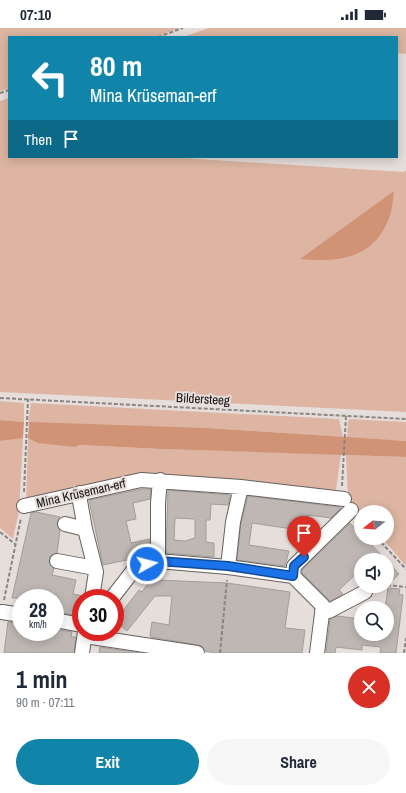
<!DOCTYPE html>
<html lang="en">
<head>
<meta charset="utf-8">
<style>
	body { margin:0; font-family:"Archivo Narrow",sans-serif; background:#f6f6f7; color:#1f2937; height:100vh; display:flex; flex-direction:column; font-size:15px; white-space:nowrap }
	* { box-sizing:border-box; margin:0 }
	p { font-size:13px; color:#747a83 }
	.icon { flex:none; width:22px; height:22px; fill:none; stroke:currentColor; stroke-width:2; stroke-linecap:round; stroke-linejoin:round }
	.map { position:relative; height:625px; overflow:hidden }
	.details { display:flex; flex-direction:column; background:#fff; flex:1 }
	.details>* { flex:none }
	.banner { position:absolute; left:8px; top:8px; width:390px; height:122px; border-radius:0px; box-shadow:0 2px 10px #0003; background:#1184aa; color:#fff; overflow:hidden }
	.needle { width:26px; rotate:253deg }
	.fabs { position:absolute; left:354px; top:477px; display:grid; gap:8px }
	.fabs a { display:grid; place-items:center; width:40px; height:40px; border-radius:50%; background:#fff; box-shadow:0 2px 10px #0003; font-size:20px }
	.speed { position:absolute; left:12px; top:561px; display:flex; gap:8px; font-size:20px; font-weight:700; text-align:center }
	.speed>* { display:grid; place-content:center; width:52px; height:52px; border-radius:50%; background:#fff; box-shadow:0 2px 10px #0003; line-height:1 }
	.speed small { font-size:10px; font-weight:400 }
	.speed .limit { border:6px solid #d22; background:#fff; color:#111 }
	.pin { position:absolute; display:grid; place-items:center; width:34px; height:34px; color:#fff; margin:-41px -17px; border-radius:50% 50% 50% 0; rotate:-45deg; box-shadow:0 0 4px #0007 }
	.pin .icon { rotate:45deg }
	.me { position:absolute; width:44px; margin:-22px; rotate:83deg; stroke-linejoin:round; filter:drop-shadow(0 0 3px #0008) }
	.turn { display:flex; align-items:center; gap:14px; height:84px; padding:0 16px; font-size:18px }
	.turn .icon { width:52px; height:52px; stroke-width:2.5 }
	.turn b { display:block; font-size:28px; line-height:34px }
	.then { display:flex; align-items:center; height:38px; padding:0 16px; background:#0003; gap:8px; font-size:15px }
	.round { display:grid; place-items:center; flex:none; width:42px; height:42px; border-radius:21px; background:#f6f6f7 }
	.summary { display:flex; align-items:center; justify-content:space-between; height:68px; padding:0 16px }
	h1 { font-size:24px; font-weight:800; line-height:30px }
	.cta { display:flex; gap:8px; margin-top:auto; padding:8px 16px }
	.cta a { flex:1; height:46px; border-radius:24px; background:#1184aa; color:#fff; font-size:16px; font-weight:800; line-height:46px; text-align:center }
	.cta a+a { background:#f6f6f7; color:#1f2937 }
	.status { display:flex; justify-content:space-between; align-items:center; height:28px; padding:0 20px; background:#fff; direction:ltr }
	.status svg { height:11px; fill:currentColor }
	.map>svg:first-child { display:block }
</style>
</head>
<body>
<div class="status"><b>07:10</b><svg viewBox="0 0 49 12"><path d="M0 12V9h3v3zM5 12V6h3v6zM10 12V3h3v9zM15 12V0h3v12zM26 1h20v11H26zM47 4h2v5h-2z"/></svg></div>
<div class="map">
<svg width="406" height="625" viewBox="0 0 406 625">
	<rect width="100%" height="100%" fill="#e5dedb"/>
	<path fill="#ddb5a2" d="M0,0H180L155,9H9V60L0,63Z
		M209,0H406V26L397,25V9H183Z
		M9,70V129H166L404,144L406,142V384L0,364V73Z
		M0,373L24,375V394L0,392Z
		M31,375L339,391L343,409L208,400L28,395Z
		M350,391L406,394V413L347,410L348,393Z
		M19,410H23L19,483L13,511L0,500V413Z
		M28,410L78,418V417L161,421L341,426L336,462L176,450L26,474Z
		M346,427L406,429V538L382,510H387V484L361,485L348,470Z"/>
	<path fill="#d09375" d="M394,163C393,170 393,179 390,187C376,230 340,235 300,231Z
		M0,392L24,394L23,410L0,413Z
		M29,394L208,400L406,413V429L161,421L79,417L75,419L38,415L28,410Z"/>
	<path fill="#beb7b4" stroke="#a39d9a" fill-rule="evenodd" d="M142,461H151L150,471L133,475L136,491L126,493L131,515L150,511V527L103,537L89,472Z
		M168,462L230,467L228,477L211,476L210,492H206V514L214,515V529L166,525ZM175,490L195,491V510L185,513L174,512Z
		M248,468L339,479L341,480L331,490L308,487L306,503L252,495L249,517L289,523L285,538L237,532L241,495Z
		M36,484L60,489L57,494L60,503L57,525L50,528L49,535L54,540L52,547L76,552L73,566L83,568L81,570V579L76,578L74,587L55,584V570H12L31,485Z
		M350,495L361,506V510H365L386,532H361V552L356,546L339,562L343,566L330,573L302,545V542Z
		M387,533L399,546L387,557Z
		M156,552L227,555L290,564L285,600L305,602L302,625H216L205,623L203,619L198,617L151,609L150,608L152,594L169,597L172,568H155L127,603L115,593L139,562L142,564L149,554L156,555Z
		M388,560L400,561L399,566L403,567L396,625H380L381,619L362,617V622L336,619L335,625H326L330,591L337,588L361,591V606H387V581H389L385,580Z
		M8,594L21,596V604H55V601L72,604L71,609H76L74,625H4Z
		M100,619L140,625H99Z"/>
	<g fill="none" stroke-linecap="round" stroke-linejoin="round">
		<defs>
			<path id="street" d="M80,465V473L85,501L96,544L92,570
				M24,478L141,452L241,459L344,471
				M65,496L85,501
				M57,533L95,540
				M158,533V475L160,452
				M228,539L233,494L241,459
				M293,548L294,538L351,482
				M112,570L136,539L158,533L228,539L293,548L323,578L317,625
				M322,583H329L365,564
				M2,584L21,587
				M55,592L81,597
				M85,608L197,625
				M82,625L85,604"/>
		</defs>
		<use href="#street" stroke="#66615e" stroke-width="16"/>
		<path stroke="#8a8583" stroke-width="2" stroke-dasharray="4 2" stroke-linecap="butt" d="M158,9L183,0
			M0,65L9,62
			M0,370L406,391
			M342,458L346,388
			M24,464L28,371
			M0,504L15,516
			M377,510L406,541
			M387,557L406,559
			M4,572L21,490
			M220,625L227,552
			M404,625L406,610"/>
		<use href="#street" stroke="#fff" stroke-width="14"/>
	</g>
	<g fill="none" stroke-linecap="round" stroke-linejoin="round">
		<defs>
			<path id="route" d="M147,536L158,533L228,538L293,548L294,538L304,529"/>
		</defs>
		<use href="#route" stroke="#114b97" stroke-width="10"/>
		<use href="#route" stroke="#1a73e8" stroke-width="7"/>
	</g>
	<g text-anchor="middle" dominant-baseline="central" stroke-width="4" stroke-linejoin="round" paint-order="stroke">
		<g font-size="13" fill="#171413" stroke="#e5dedb">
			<text transform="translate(203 371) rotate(3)">Bildersteeg</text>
			<text transform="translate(81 465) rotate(-13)">Mina Krüseman-erf</text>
		</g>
	</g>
</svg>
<div class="fabs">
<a><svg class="needle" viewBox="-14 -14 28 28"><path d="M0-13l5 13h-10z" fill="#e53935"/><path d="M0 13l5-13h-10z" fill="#747a83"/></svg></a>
<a><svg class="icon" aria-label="sound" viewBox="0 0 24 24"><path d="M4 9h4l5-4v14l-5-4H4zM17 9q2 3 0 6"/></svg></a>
<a><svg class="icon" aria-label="search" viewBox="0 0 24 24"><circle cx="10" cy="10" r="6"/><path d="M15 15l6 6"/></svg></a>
</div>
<div class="speed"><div>28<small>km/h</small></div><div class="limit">30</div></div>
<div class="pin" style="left:304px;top:529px;background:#d93025"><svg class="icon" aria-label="arrive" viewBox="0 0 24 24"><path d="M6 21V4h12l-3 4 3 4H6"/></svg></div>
<svg class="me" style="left:147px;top:536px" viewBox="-20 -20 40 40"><circle r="17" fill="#1a73e8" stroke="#fff" stroke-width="3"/><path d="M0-11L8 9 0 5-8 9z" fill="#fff"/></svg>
<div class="banner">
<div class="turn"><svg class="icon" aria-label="left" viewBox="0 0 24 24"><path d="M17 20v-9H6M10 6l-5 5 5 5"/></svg><div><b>80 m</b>Mina Krüseman-erf</div></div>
<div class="then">Then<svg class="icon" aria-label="arrive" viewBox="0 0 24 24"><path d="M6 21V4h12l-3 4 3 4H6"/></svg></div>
</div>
</div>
<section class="details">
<div class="summary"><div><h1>1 min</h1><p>90 m · 07:11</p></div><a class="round" style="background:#d93025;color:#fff"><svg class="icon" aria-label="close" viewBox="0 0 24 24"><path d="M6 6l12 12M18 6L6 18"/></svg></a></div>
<div class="cta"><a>Exit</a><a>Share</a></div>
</section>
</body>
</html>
